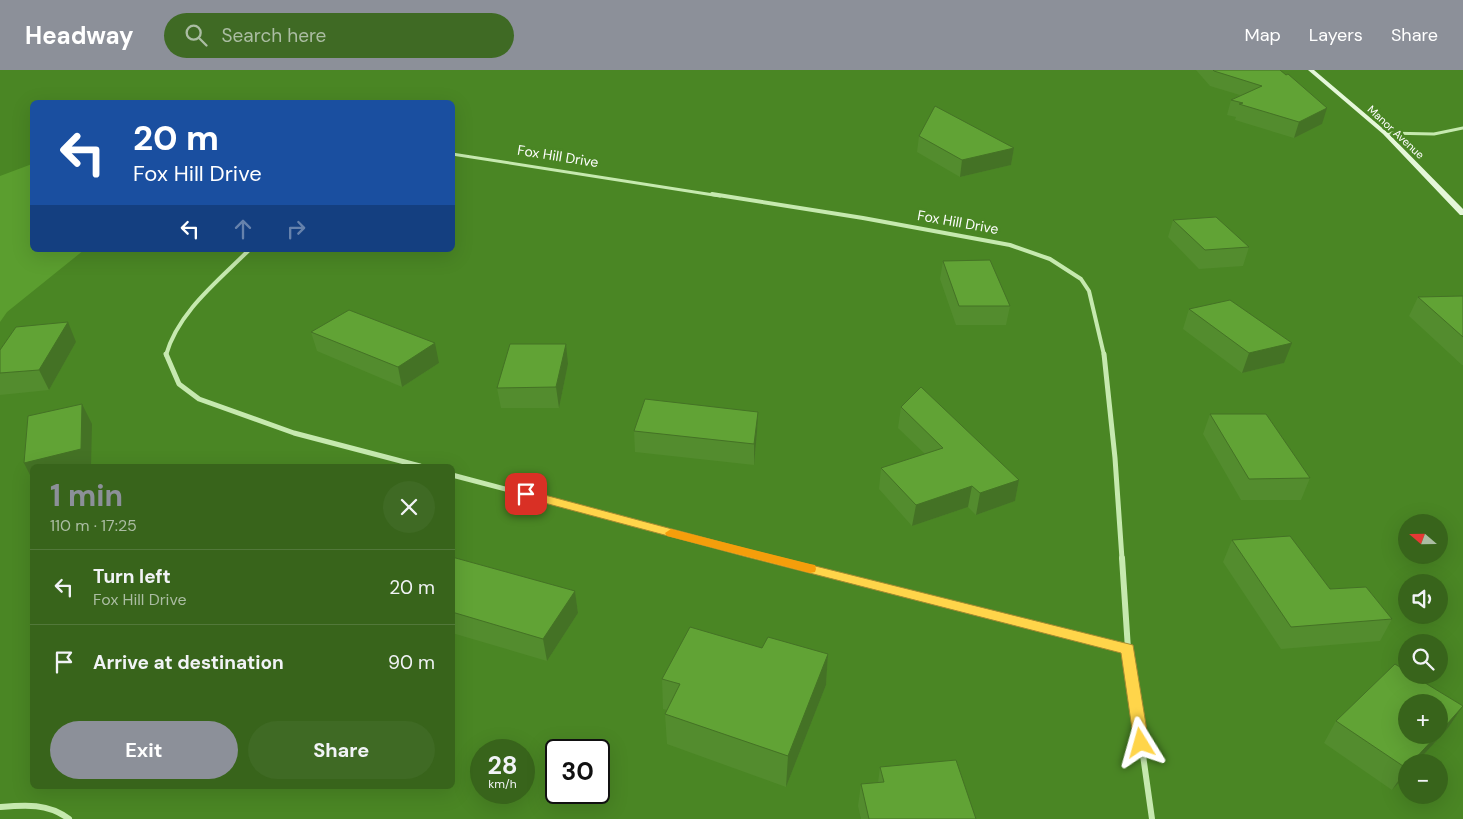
<!DOCTYPE html>
<html lang="en">
<head>
<meta charset="utf-8">
<style>
	body { margin:0; font-family:"DM Sans",sans-serif; background:#3f6a24; color:#f1f3f6; height:100vh; display:flex; flex-direction:column; font-size:19px; white-space:nowrap }
	* { box-sizing:border-box; margin:0 }
	p { font-size:16px; color:#abbda3 }
	.icon { flex:none; width:28px; height:28px; fill:none; stroke:currentColor; stroke-width:2; stroke-linecap:round; stroke-linejoin:round }
	.map { position:relative; flex:1; overflow:hidden }
	.panel { position:absolute; left:30px; top:394px; width:425px; height:325px; display:flex; flex-direction:column; background:#38641b; border-radius:8px; box-shadow:0 5px 20px #0002 }
	.panel>* { flex:none }
	.guide { position:absolute; left:30px; top:30px; width:425px; height:152px; border-radius:8px; box-shadow:0 5px 20px #0002; background:#1a4fa0; color:#fff; overflow:hidden }
	.needle { width:32px; rotate:290deg }
	.fabs { position:absolute; left:1398px; top:444px; display:grid; gap:10px }
	.fabs a { display:grid; place-items:center; width:50px; height:50px; border-radius:50%; background:#38641b; box-shadow:0 5px 20px #0002; font-size:25px }
	.speed { position:absolute; left:470px; top:669px; display:flex; gap:10px; font-size:25px; font-weight:700; text-align:center }
	.speed>* { display:grid; place-content:center; width:65px; height:65px; border-radius:50%; background:#38641b; box-shadow:0 5px 20px #0002; line-height:1 }
	.speed small { font-size:12px; font-weight:400 }
	.speed .limit { border:2px solid #111; border-radius:8px; background:#fff; color:#111 }
	.pin { position:absolute; display:grid; place-items:center; width:42px; height:42px; color:#fff; margin:-21px; border-radius:10px; box-shadow:0 2px 8px #0006 }
	.me { position:absolute; width:55px; margin:-28px; rotate:352deg; stroke-linejoin:round; filter:drop-shadow(0 0 4px #0008) }
	.turn { display:flex; align-items:center; gap:18px; height:105px; padding:0 20px; font-size:22px }
	.turn .icon { width:65px; height:65px; stroke-width:2.5 }
	.turn b { display:block; font-size:35px; line-height:42px }
	.lanes { display:flex; align-items:center; height:48px; padding:0 20px; background:#0003; justify-content:center; gap:25px; direction:ltr }
	.lanes .off { opacity:.35 }
	.round { display:grid; place-items:center; flex:none; width:52px; height:52px; border-radius:26px; background:#3f6a24 }
	.headline { display:flex; align-items:center; justify-content:space-between; height:85px; padding:0 20px }
	h1 { font-size:30px; font-weight:700; line-height:38px; color:#8c9099 }
	.cta { display:flex; gap:10px; margin-top:auto; padding:10px 20px }
	.cta a { flex:1; height:58px; border-radius:30px; background:#8c9099; color:#fff; font-size:20px; font-weight:700; line-height:58px; text-align:center }
	.cta a+a { background:#3f6a24; color:#f1f3f6 }
	ul { padding:0; list-style:none }
	li { display:flex; align-items:center; gap:15px; height:75px; padding:0 20px; border-top:1px solid #52783a }
	li div { flex:1 }
	li b { display:block; font-size:19px }
	li em { font-style:normal }
	header { display:flex; align-items:center; gap:30px; box-sizing:border-box; height:70px; padding:0 25px; background:#8c9099; color:#fff }
	header strong { font-size:24px }
	nav { display:flex; gap:28px; margin-inline-start:auto; font-size:18px }
	.search { width:350px; height:45px; background:#3f6a24; display:flex; align-items:center; gap:12px; box-sizing:border-box; padding:0 18px; border-radius:28px; color:#abbda3; font-size:19px }
	.map>svg:first-child { display:block }
</style>
</head>
<body>
<header>
<strong>Headway</strong>
<div class="search"><svg class="icon" aria-label="search" viewBox="0 0 24 24"><circle cx="10" cy="10" r="6"/><path d="M15 15l6 6"/></svg>Search here</div>
<nav><a>Map</a><a>Layers</a><a>Share</a></nav>
</header>
<div class="map">
<svg width="1463" height="749" viewBox="0 0 1463 749">
	<rect width="100%" height="100%" fill="#4a8624"/>
	<path fill="#5b9e2f" d="M32,94V180H84L7,242L0,252V106Z"/>
	<g fill="none" stroke-linecap="round" stroke-linejoin="round">
		<path stroke="#c6e9af" stroke-width="3" d="M1385,63L1434,64L1463,58
			M452,84L720,126"/>
		<path stroke="#c6e9af" stroke-width="4" d="M712,124L863,148L1010,175L1050,189L1081,209L1089,221L1104,285
			M166,285C178,242 218,211 249,180"/>
		<path stroke="#c6e9af" stroke-width="5" d="M166,284L179,314L199,329L294,363L420,396
			M1104,284L1115,388L1122,489
			M452,405L772,489"/>
		<path stroke="#c6e9af" stroke-width="6" d="M767,488L1128,579
			M1122,488L1128,579L1152,749
			M0,737C25,735 48,733 69,749"/>
		<path fill="#e5f7d9" fill-rule="evenodd" d="M1308,0H1314L1387,62L1463,139V145H1460L1383,64Z"/>
	</g>
	<path fill="#538c2e" d="M1196,0H1280L1322,54L1294,68L1235,50L1236,47L1227,45L1231,30L1240,25L1210,16Z
		M919,66L1014,78L1011,95L960,107L917,82Z
		M1173,150L1249,177L1243,196L1199,199L1168,167Z
		M943,191L1010,236L1006,255H956L940,209Z
		M1463,226V295H1462L1409,246L1418,227Z
		M1189,239L1284,293L1242,303L1183,259Z
		M311,262L439,293L402,317L317,281Z
		M76,272L49,320L0,325V280Z
		M568,294L559,338H501L497,318Z
		M901,337L1019,410L1015,431L976,445L968,437L912,456L879,419L881,398L925,384L898,358Z
		M1210,344L1310,408L1301,430H1241L1203,364Z
		M634,361L757,362L754,395L635,382Z
		M1232,470L1330,519L1392,549L1380,571L1281,579L1223,492Z
		M452,487L575,521L578,543L547,591L452,563Z
		M762,578L828,584L826,615L786,717L667,674L665,644L667,640L663,639L662,609Z
		M1463,636L1448,658L1417,692H1406V705L1392,720L1324,673L1336,651Z
		M880,697L976,749H861L858,736L861,714L878,713Z"/>
	<path fill="#447225" d="M1327,38L1322,54L1294,68L1299,52Z
		M1014,78L1011,95L960,107L962,90Z
		M68,252L76,272L49,320L39,300Z
		M435,273L439,293L402,317L398,297Z
		M1292,273L1284,293L1242,303L1249,283Z
		M566,274L568,294L559,338L556,317Z
		M82,334L92,354L91,396H32V409L24,393Z
		M758,342L757,362L754,395V374Z
		M1019,410L1015,431L976,445L980,423Z
		M972,416L968,437L912,456L916,435Z
		M575,521L578,543L547,591L543,569Z
		M828,584L826,615L786,717L788,686Z
		M1463,636L1448,658L1417,692H1412L1437,665H1439V663Z
		M1406,699V705L1392,720Z"/>
	<path fill="#61a335" stroke="#447225" d="M1213,0H1280L1286,5L1288,4L1327,38L1299,52L1239,34L1243,33L1231,30L1262,16L1214,1Z
		M935,36L1014,78L962,90L919,66Z
		M1216,147L1249,177L1205,180L1173,150Z
		M990,190L1010,236H959L943,191Z
		M1463,226V267L1418,227Z
		M1230,230L1292,273L1249,283L1189,239Z
		M349,240L435,273L398,297L311,262Z
		M68,252L39,300L0,303V280L16,257Z
		M510,274H566L556,317L497,318Z
		M921,317L1019,410L980,423L972,416L916,435L881,398L943,378L901,337Z
		M645,329L758,342L754,374L634,361Z
		M82,334L81,379L24,393L28,346Z
		M1210,344H1266L1310,408L1249,409Z
		M1290,466L1330,519L1366,517L1392,549L1291,557L1232,470Z
		M452,487L575,521L543,569L452,542Z
		M690,557L762,578L768,567L828,584L788,686L665,644L680,614L662,609Z
		M1395,594L1406,601V605H1412L1463,636L1439,663V632H1406V665H1437L1412,692H1406V698L1336,651Z
		M956,690L976,749H869L861,714L884,712L880,697Z"/>
	<path fill="#ffd54a" stroke="#a68a30" d="M526,420L747,479L1133,575L1149,673L1147,678L1141,680L1136,678L1134,673L1121,583L747,487L522,427L520,424Z"/>
	<path fill="#f59e0b" d="M671,459L810,494L815,495L816,499L815,502L810,503L667,466L665,463Z"/>
	<g text-anchor="middle" dominant-baseline="central" stroke-width="5" stroke-linejoin="round" paint-order="stroke">
		<g font-size="11" fill="#fff" stroke="#4a8624">
			<text transform="translate(1396 62) rotate(43)">Manor Avenue</text>
		</g>
		<g font-size="14" fill="#fff" stroke="#4a8624">
			<text transform="translate(558 86) rotate(9)">Fox Hill Drive</text>
			<text transform="translate(958 152) rotate(10)">Fox Hill Drive</text>
		</g>
	</g>
</svg>
<div class="fabs">
<a><svg class="needle" viewBox="-14 -14 28 28"><path d="M0-13l5 13h-10z" fill="#e53935"/><path d="M0 13l5-13h-10z" fill="#abbda3"/></svg></a>
<a><svg class="icon" aria-label="sound" viewBox="0 0 24 24"><path d="M4 9h4l5-4v14l-5-4H4zM17 9q2 3 0 6"/></svg></a>
<a><svg class="icon" aria-label="search" viewBox="0 0 24 24"><circle cx="10" cy="10" r="6"/><path d="M15 15l6 6"/></svg></a>
<a>+</a>
<a>−</a>
</div>
<div class="speed"><div>28<small>km/h</small></div><div class="limit">30</div></div>
<div class="pin" style="left:526px;top:424px;background:#d93025"><svg class="icon" aria-label="arrive" viewBox="0 0 24 24"><path d="M6 21V4h12l-3 4 3 4H6"/></svg></div>
<svg class="me" style="left:1141px;top:673px" viewBox="-20 -20 40 40"><path d="M0-17L14 15 0 8-14 15z" fill="#ffd54a" stroke="#fff" stroke-width="4"/></svg>
<div class="guide">
<div class="turn"><svg class="icon" aria-label="left" viewBox="0 0 24 24"><path d="M17 20v-9H6M10 6l-5 5 5 5"/></svg><div><b>20 m</b>Fox Hill Drive</div></div>
<div class="lanes"><svg class="icon" aria-label="left" viewBox="0 0 24 24"><path d="M17 20v-9H6M10 6l-5 5 5 5"/></svg><svg class="icon off" aria-label="ahead" viewBox="0 0 24 24"><path d="M12 20V5M6 11l6-6 6 6"/></svg><svg class="icon off" aria-label="right" viewBox="0 0 24 24"><path d="M7 20v-9h11M14 6l5 5-5 5"/></svg></div>
</div>
<section class="panel">
<div class="headline"><div><h1>1 min</h1><p>110 m · 17:25</p></div><a class="round"><svg class="icon" aria-label="close" viewBox="0 0 24 24"><path d="M6 6l12 12M18 6L6 18"/></svg></a></div>
<ul>
<li><svg class="icon" aria-label="left" viewBox="0 0 24 24"><path d="M17 20v-9H6M10 6l-5 5 5 5"/></svg><div><b>Turn left</b><p>Fox Hill Drive</p></div><em>20 m</em></li>
<li><svg class="icon" aria-label="arrive" viewBox="0 0 24 24"><path d="M6 21V4h12l-3 4 3 4H6"/></svg><div><b>Arrive at destination</b></div><em>90 m</em></li>
</ul>
<div class="cta"><a>Exit</a><a>Share</a></div>
</section>
</div>
</body>
</html>
